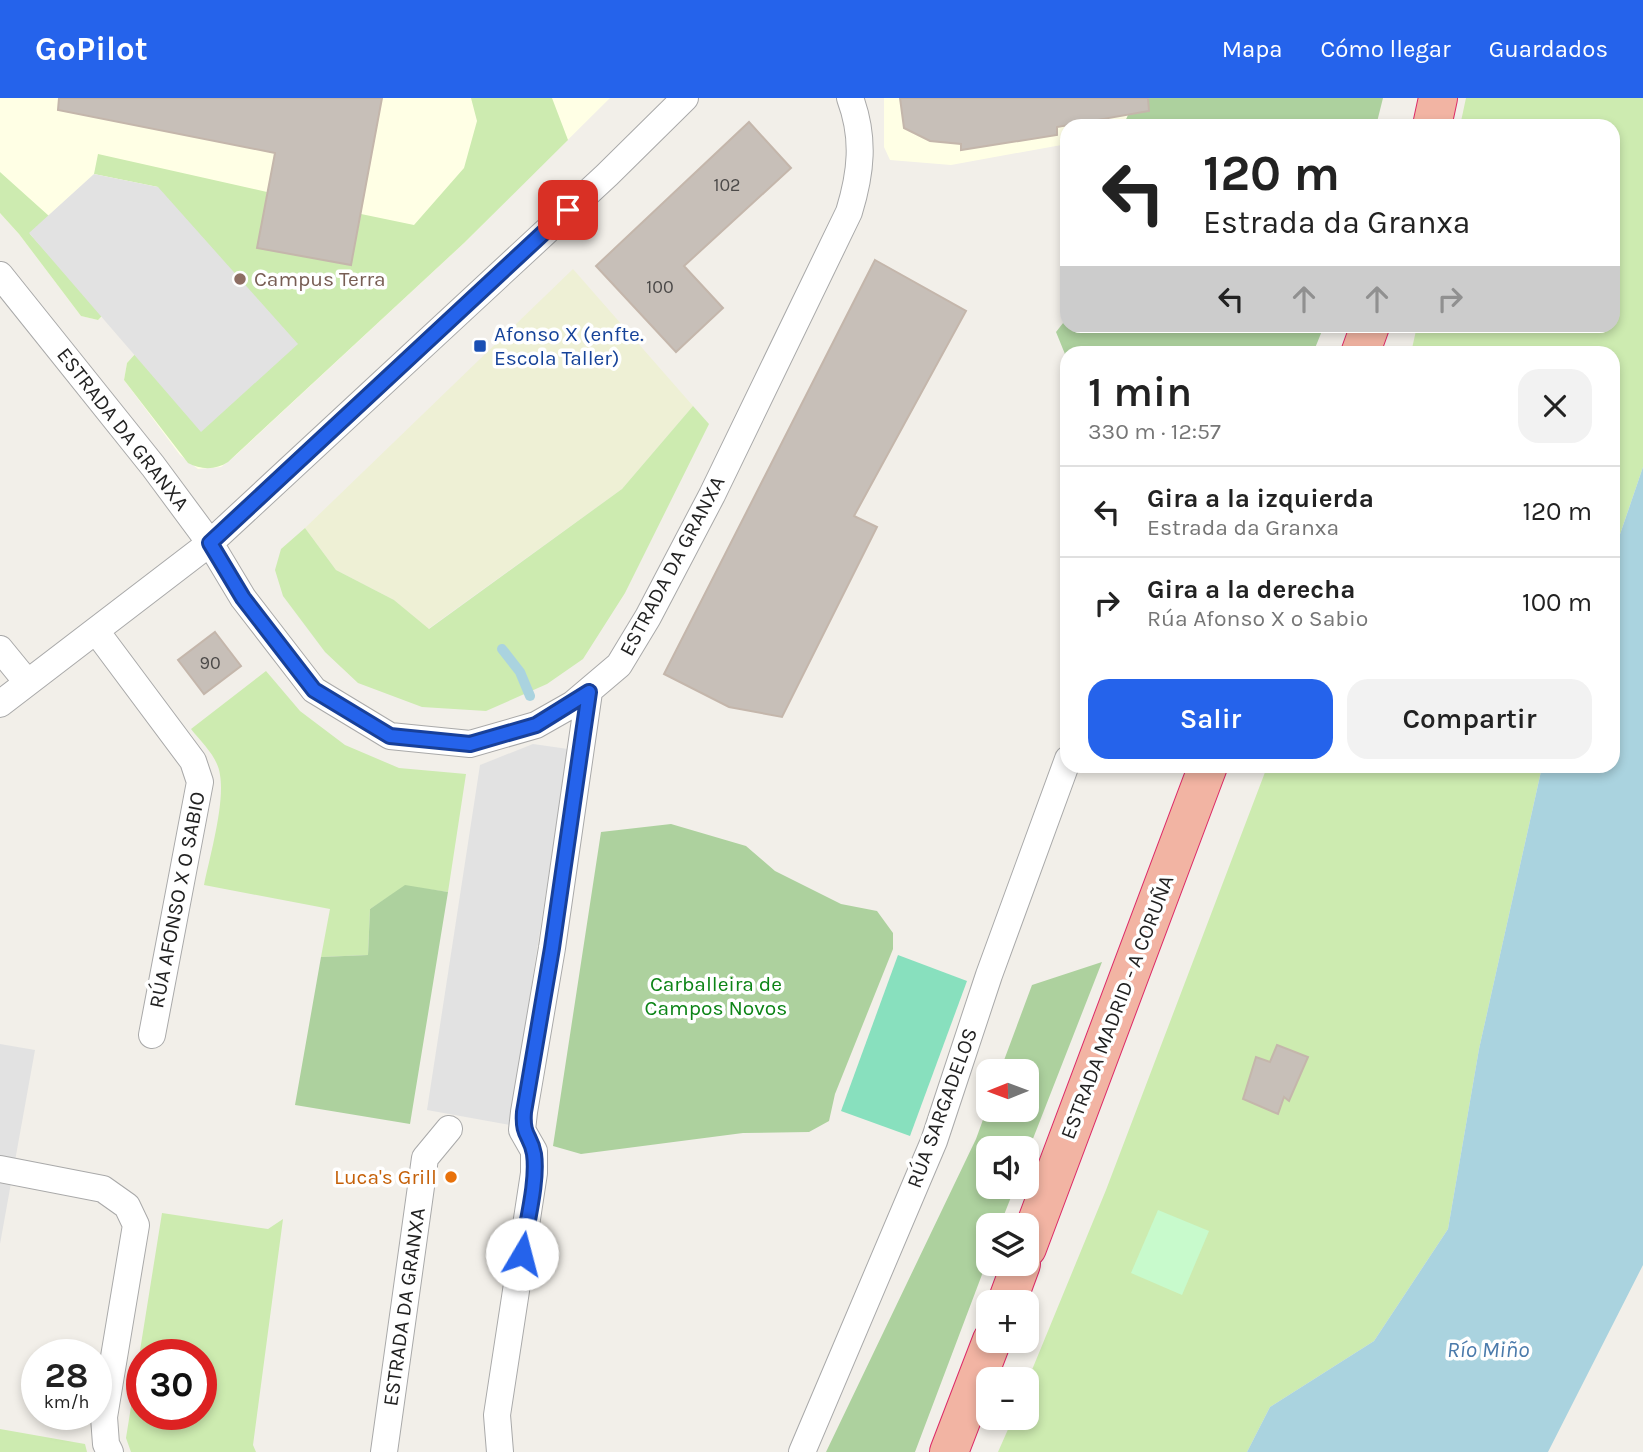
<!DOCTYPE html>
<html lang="es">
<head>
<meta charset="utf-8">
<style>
	body { margin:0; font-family:Karla,sans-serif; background:#f2f2f2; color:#222; height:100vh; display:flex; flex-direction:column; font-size:26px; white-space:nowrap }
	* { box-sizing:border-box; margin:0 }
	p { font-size:23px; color:#767676 }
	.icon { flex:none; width:38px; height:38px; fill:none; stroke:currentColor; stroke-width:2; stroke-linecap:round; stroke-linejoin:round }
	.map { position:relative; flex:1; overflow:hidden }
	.sheet { position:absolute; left:1060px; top:248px; width:560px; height:427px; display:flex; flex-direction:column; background:#fff; border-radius:21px; box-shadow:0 4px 10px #0003 }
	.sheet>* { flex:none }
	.banner { position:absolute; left:1060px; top:21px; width:560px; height:214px; border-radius:21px; box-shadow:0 4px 10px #0003; background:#fff; color:#222; overflow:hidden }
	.needle { width:46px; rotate:269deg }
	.fabs { position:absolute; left:976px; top:961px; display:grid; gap:14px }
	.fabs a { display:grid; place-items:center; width:63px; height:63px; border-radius:14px; background:#fff; box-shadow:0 4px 10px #0003; font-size:35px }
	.speed { position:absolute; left:21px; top:1241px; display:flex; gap:14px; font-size:35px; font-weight:700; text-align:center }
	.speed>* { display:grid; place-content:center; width:91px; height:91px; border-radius:50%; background:#fff; box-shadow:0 4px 10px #0003; line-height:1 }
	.speed small { font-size:18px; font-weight:400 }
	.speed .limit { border:10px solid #d22; background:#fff; color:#111 }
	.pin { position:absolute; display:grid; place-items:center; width:60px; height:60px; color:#fff; margin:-30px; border-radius:14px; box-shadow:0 4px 10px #0006 }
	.me { position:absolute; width:77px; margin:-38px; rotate:8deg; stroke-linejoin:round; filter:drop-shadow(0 0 5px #0008) }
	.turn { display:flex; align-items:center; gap:24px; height:147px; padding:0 28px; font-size:32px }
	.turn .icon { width:91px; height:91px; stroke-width:2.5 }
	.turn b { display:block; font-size:49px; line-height:60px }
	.lanes { display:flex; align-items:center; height:66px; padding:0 28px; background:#0003; justify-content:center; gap:35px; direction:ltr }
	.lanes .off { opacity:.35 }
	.round { display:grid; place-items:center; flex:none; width:74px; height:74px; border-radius:21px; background:#f2f2f2 }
	.summary { display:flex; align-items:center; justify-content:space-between; height:119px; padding:0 28px }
	h1 { font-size:42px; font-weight:600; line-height:52px }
	.cta { display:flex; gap:14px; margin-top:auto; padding:14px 28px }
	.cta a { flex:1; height:80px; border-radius:21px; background:#2563eb; color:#fff; font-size:28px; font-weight:600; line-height:80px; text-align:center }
	.cta a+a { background:#f2f2f2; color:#222 }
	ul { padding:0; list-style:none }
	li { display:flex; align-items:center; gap:21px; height:91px; padding:0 28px; border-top:2px solid #e0e0e0 }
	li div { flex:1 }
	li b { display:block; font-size:26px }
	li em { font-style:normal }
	header { display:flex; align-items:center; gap:42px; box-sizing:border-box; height:98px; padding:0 35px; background:#2563eb; color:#fff }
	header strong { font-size:33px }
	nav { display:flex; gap:38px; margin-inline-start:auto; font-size:24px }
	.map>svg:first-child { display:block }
</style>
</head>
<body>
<header>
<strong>GoPilot</strong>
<nav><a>Mapa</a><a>Cómo llegar</a><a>Guardados</a></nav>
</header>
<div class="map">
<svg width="1643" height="1354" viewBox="0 0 1643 1354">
	<rect width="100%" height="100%" fill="#f2efe9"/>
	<path fill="#ffffe5" d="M0,0H610L464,145L236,357L221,369L198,371L180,357L124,282L127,265L136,255L103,218L98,222L81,218L19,136L0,115Z
		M884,0H1124L1128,17L1123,28H1068L1067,46L951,67L890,62L884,49Z"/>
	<path fill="#eef0d5" d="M573,171L693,308L622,391L428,531L394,502L336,472L305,430Z"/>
	<path fill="#cdebb0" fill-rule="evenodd" d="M471,0H552L568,42L464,145L228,364C216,372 201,372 188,365L124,282L127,265L136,255L201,333L158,89L94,76L98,56L267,94L258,150L351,167L361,116L414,127L464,70L477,23Z
		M1466,0H1643V369L1614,454V256L1411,255L1417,228H1614V28H1460Z
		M0,74L49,118L30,136L103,217L98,222L81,218L19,136L0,115Z
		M693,308L709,326L625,495L583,561L547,586L486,613L422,609L358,585L325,554L283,498L275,472L281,451L305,430L336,472L394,502L429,531L622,391Z
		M266,573L300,613L345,647L399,670L466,676L448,794L405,788L370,811L368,857L321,859L330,811L204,787C210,758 225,705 220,677C218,659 202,645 191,631Z
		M1267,669H1542L1479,951L1448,1131L1374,1243L1270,1309L1247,1354H998L1013,1320H1027V1284L1106,1092Z
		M162,1115L268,1131L283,1121L253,1347L256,1354H131L126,1340ZM201,1256V1316H142V1256Z
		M0,1331L85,1346L87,1354H0Z"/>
	<path fill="#add19e" d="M1125,0H1383L1376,28H1123L1128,17Z
		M1067,220L1068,228H1324L1313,255L1068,256L1067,261L1056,234Z
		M671,726L746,748L775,773L841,806L877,813L893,835V851L835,996L829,1023L809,1034L743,1035L581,1056L553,1048L601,734Z
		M405,787L448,794L410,1026L295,1007L321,859L368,857L370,811Z
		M1102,864L1027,1056V1050H989V1088L1015,1089L1000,1127H989V1158L915,1354H826L976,1041L989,1005V1012H1027V973H1000L1032,887Z"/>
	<path fill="#c8facc" d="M1158,1112L1209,1133L1182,1197L1131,1175Z"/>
	<path fill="#88e0be" d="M898,857L967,883L910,1038L841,1013Z"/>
	<path fill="#e2e2e2" d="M94,76L158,89L298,246L201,334L29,135Z
		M533,646L568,651L510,1027L427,1012L480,667Z
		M0,946L35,952L0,1146Z"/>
	<path fill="#aad3df" d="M1643,369V1167L1548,1354H1247L1270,1309L1374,1243L1448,1131L1479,951L1542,669L1614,668V454Z"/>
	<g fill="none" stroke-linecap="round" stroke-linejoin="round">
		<path stroke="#aad3df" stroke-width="10" d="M502,551L520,574L530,598"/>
	</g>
	<path fill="#c7bfb8" stroke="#c4b6ab" stroke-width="2" d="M59,0H382L351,167L257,150L275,55L58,12Z
		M900,0H1148L1149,13L1057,29V37L961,52V46L930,43L904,30Z
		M749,24L791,70L684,168L723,210L676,254L596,168Z
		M875,162L966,213L854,418L877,429L782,619L729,609L664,576Z
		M215,534L241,568L204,596L178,562Z
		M1277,947L1308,959L1289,1003L1284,999L1278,1016L1243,1001L1256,959L1270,964Z"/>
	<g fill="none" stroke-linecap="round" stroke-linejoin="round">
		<defs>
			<path id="minor" d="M0,177L153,368L210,445L243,500L314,592L390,638L470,646L536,627L573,606L619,567L648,519L712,397L849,114C861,75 865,40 850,0
				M96,533L193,663L200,684L152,937
				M0,551L27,584
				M0,606L210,445L607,77L685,0
				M0,1071L103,1091L127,1108L136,1127L104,1319L106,1346L110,1354
				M384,1354L425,1060L449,1031
				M500,1354L497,1317L534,1075V1053L522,1032L524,1014L552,850L589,594
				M802,1354L934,1043L989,877L1068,661"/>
			<path id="trunk" d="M1432,28L1438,0
				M1360,256L1370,228
				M1027,1150L1208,668
				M1007,1204L1021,1166
				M949,1354L992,1242"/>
		</defs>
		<use href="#minor" stroke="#a9a9a9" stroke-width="28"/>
		<use href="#trunk" stroke="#dc2a67" stroke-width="40"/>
		<use href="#minor" stroke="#fff" stroke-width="26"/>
		<use href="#trunk" stroke="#f2b4a3" stroke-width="38"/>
	</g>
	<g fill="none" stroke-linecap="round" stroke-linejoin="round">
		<defs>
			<path id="route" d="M522,1156C526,1127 538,1084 534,1056C531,1037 522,1039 524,1014L552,850L589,594L536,627L470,646L390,638L314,592L243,500L210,445L568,112"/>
		</defs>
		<use href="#route" stroke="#184099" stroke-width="18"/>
		<use href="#route" stroke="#2563eb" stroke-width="12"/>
	</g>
	<circle fill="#8d6e63" stroke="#fff" stroke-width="2.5" cx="240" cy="181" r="7"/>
	<rect fill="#1a4fb4" stroke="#fff" stroke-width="2.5" x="473" y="241" width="14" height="14" rx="3.5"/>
	<circle fill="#e8710a" stroke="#fff" stroke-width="2.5" cx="451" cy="1079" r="7"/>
	<g text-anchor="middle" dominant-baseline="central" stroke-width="7" stroke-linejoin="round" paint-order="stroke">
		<g font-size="18" fill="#4b4948">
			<text x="727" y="87">102</text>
			<text x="660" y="189">100</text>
			<text x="210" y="565">90</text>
		</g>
		<g font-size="21" fill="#785e54" stroke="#fff" text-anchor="start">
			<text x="254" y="181">Campus Terra</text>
		</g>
		<g font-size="21" fill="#164399" stroke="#fff" text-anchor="start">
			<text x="494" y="236">Afonso X (enfte.<tspan x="494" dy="24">Escola Taller)</tspan></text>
		</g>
		<g font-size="21" fill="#222" stroke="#fff">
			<text transform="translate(123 331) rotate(52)">ESTRADA DA GRANXA</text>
			<text transform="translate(672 468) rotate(-62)">ESTRADA DA GRANXA</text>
			<text transform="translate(177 802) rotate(-79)">RÚA AFONSO X O SABIO</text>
			<text transform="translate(1117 909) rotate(-69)">ESTRADA MADRID - A CORUÑA</text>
			<text transform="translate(942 1010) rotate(-70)">RÚA SARGADELOS</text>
			<text transform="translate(404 1209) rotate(-82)">ESTRADA DA GRANXA</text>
		</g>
		<g font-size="21" fill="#0c8416" stroke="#fff">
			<text x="716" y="886">Carballeira de<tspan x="716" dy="24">Campos Novos</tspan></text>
		</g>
		<g font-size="21" fill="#c56008" stroke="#fff" text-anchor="end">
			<text x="437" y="1079">Luca's Grill</text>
		</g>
		<g font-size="23" font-style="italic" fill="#4a7aab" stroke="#fff">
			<text x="1488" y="1251">Río Miño</text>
		</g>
	</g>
</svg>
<div class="fabs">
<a><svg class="needle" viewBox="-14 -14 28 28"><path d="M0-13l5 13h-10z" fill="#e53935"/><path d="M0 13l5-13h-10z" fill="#767676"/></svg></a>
<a><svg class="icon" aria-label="sound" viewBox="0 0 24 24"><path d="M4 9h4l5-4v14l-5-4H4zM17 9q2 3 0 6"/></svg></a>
<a><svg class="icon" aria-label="layers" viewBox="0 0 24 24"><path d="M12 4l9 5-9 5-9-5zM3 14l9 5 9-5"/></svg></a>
<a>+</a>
<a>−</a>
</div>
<div class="speed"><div>28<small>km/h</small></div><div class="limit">30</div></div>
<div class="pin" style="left:568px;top:112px;background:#d93025"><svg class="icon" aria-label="arrive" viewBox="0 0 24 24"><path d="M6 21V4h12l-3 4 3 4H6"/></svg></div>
<svg class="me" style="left:522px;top:1156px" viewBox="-20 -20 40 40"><circle r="19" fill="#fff"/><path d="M0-13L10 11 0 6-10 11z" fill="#2563eb"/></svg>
<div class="banner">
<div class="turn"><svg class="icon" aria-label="left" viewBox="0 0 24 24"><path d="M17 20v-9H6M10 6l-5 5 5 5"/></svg><div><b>120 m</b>Estrada da Granxa</div></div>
<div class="lanes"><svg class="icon" aria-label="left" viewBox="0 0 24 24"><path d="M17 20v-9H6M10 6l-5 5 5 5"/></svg><svg class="icon off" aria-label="ahead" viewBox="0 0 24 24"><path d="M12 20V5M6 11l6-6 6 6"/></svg><svg class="icon off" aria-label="ahead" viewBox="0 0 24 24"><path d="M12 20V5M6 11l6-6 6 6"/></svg><svg class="icon off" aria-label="right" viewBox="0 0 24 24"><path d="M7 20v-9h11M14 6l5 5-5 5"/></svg></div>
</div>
<section class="sheet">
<div class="summary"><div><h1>1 min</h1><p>330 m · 12:57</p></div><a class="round"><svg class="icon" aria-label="close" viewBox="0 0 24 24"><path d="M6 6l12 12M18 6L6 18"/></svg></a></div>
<ul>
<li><svg class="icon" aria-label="left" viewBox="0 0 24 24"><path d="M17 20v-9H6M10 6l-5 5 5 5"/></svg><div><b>Gira a la izquierda</b><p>Estrada da Granxa</p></div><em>120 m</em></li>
<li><svg class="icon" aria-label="right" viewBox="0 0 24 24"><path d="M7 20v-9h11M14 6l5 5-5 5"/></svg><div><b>Gira a la derecha</b><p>Rúa Afonso X o Sabio</p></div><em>100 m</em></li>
</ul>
<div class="cta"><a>Salir</a><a>Compartir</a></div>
</section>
</div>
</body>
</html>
